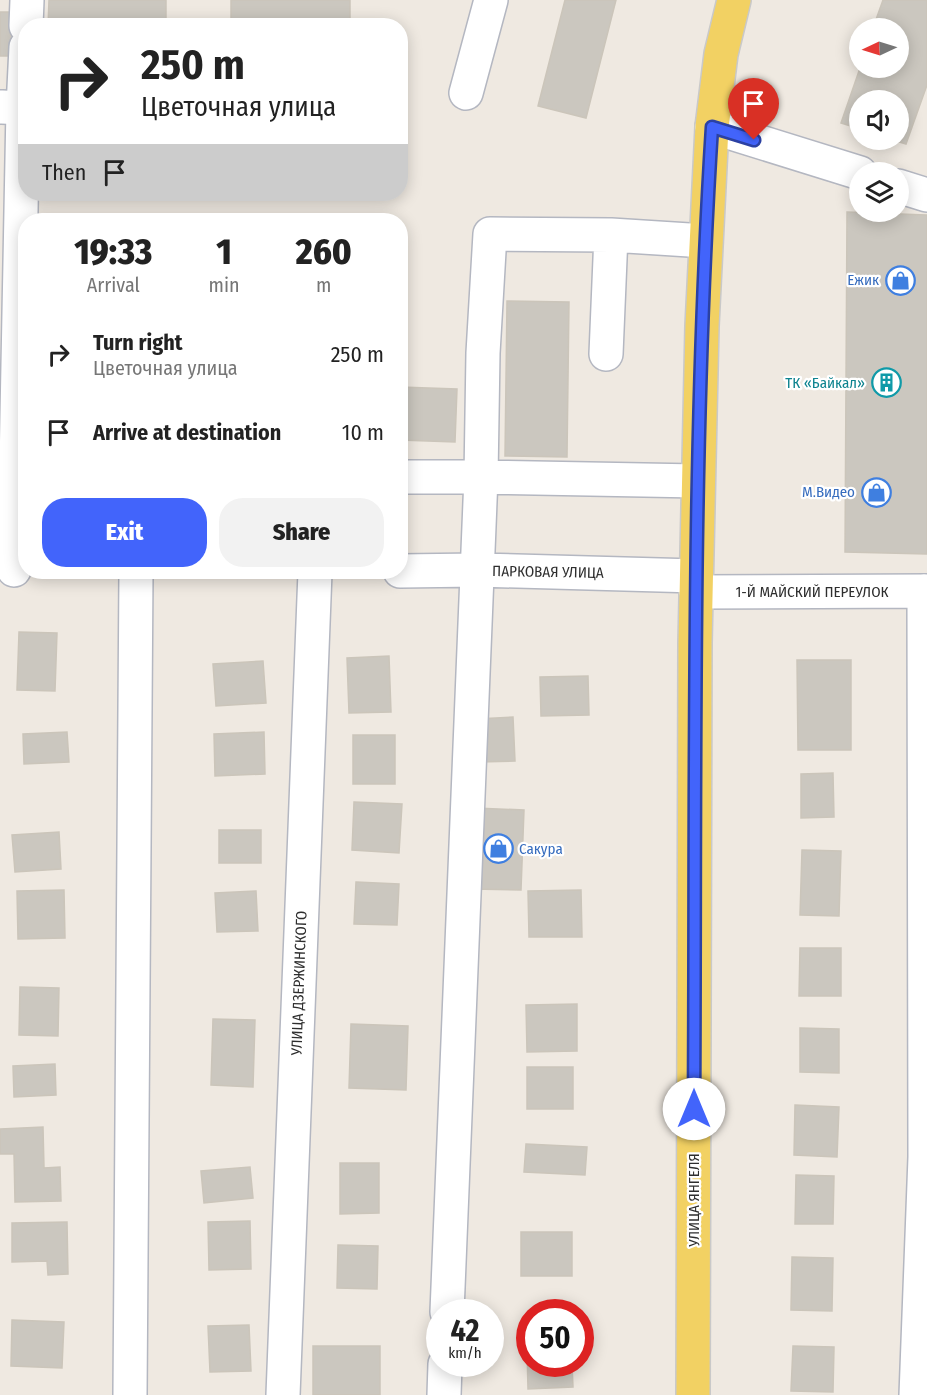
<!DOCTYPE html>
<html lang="en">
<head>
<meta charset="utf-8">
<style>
	body { margin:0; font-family:"Fira Sans Condensed",sans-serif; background:#f2f2f2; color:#222; height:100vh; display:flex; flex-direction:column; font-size:22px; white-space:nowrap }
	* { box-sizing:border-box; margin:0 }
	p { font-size:20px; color:#767676 }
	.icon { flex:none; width:33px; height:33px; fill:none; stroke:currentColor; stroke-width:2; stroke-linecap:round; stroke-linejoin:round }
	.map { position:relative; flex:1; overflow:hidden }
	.sheet { position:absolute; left:18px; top:213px; width:390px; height:366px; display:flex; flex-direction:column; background:#fff; border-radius:24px; box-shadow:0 3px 15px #0003 }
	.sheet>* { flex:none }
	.guide { position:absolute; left:18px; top:18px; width:390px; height:183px; border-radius:24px; box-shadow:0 3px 15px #0003; background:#fff; color:#222; overflow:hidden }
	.needle { width:39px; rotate:266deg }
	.controls { position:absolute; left:849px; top:18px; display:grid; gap:12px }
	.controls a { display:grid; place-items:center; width:60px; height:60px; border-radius:50%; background:#fff; box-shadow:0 3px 15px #0003; font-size:30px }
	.speed { position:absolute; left:426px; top:1299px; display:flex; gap:12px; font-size:30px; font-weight:700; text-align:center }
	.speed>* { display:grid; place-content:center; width:78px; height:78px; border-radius:50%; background:#fff; box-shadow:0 3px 15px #0003; line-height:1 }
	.speed small { font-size:15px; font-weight:400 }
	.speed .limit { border:9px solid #d22; background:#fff; color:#111 }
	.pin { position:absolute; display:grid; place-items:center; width:51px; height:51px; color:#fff; margin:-62px -26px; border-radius:50% 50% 50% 0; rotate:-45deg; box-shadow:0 0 6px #0007 }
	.pin .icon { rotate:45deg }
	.me { position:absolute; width:66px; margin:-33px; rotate:0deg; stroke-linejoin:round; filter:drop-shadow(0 0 4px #0008) }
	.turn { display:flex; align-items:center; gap:21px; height:126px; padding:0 24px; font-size:27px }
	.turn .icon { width:78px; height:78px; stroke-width:2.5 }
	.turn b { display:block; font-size:42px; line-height:51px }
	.then { display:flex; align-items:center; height:57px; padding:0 24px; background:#0003; gap:12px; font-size:22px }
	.eta { display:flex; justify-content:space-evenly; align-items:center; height:102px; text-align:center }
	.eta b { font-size:36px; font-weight:800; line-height:42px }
	.action { display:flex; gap:12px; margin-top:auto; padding:12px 24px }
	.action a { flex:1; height:69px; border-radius:24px; background:#4264fb; color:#fff; font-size:24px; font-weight:800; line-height:69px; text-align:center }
	.action a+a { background:#f2f2f2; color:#222 }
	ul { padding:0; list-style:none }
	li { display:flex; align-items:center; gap:18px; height:78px; padding:0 24px }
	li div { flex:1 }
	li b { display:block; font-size:22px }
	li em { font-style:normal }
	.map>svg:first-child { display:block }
</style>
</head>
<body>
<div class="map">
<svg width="927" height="1395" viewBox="0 0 927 1395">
	<rect width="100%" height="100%" fill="#efe9e1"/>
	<path fill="#cbc7bf" stroke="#cbc5ba" stroke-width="1.5" d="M49,0H166V26H48Z
		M231,0H350V26H231Z
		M565,0H616L586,118L538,106Z
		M883,0H927V85L906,144L893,140H898V100H860V129L841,123L860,68H898V28H873Z
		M0,12H13V56H0Z
		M847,212L927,215V554L845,552Z
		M507,301L569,302L567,457L505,456Z
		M400,387L457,389L455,442L400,440Z
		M19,632L57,633L55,691L17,690Z
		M389,656L391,712L349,713L347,658Z
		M797,660H851V750H798Z
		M263,661L266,703L216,706L213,664Z
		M588,676L589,715L541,716L540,677Z
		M513,717L515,761L479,762L477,719Z
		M67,732L69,762L24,764L23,734Z
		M264,732L265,774L215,776L214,734Z
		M353,735H395V784H353Z
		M833,773L834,817L801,818V774Z
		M354,802L402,804L399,853L352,850Z
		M475,808L524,810L521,890L472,889Z
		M219,830H261V863H219Z
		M59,832L61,869L15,872L12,835Z
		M802,850L841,851L839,916L800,915Z
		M356,882L399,884L397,925L354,924Z
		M64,890L65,938L18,939L17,891Z
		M581,890L582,937H529L528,891Z
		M256,891L258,931L217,932L215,893Z
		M800,948H841V996H799Z
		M20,987L59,988L58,1036L19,1035Z
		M577,1004V1051L527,1052L526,1005Z
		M213,1019L255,1020L253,1087L211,1085Z
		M351,1024L408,1026L406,1090L349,1088Z
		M800,1028L839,1029V1073L800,1072Z
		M55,1064L56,1095L14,1097L13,1066Z
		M527,1067H573V1109H527Z
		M795,1105L839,1107L837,1157L794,1155Z
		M43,1127L44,1168L60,1167L61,1201L15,1202L14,1154H0V1129Z
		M526,1144L587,1147L585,1175L524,1172Z
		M340,1163H379V1213L340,1214Z
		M250,1167L253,1198L204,1203L201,1171Z
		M796,1175L834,1176L833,1224H795Z
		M250,1221L251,1269L209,1270L208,1222Z
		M67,1222L68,1274L48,1275L47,1261L12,1262V1223Z
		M521,1232H572V1276H521Z
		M338,1245L378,1246L377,1289L337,1288Z
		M792,1257L833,1258L832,1311L791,1310Z
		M12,1320L64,1322L62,1368L11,1366Z
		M249,1325L251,1371L210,1372L208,1326Z
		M313,1346H380V1395H313Z
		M793,1346L834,1347L833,1392L791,1391Z
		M530,1349V1364H572L573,1387L528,1389L527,1350Z"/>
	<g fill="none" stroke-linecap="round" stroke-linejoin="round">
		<defs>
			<path id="minor" d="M26,26L27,0
				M466,93L491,0
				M2,107L23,108L26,47
				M712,127L860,173
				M898,186L927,195
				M606,354L611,235
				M400,477H481L483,353L490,234L611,235L705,241
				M14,570L23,108H26
				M400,571L478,570L696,576
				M696,592L927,591
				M447,1312L481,477L698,481
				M130,1395L136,572
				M283,1395L315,572
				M444,1395L445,1364
				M916,1395L925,1157L924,591"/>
			<path id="major" d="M693,1395L695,643L702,326L712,127L721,54L734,0"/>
		</defs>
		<use href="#minor" stroke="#b4b7c1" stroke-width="36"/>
		<use href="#major" stroke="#c9c9c9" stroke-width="36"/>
		<use href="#minor" stroke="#fff" stroke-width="33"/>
		<use href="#major" stroke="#f2d163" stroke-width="33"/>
	</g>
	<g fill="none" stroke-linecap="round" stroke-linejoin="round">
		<defs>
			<path id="route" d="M694,1109C696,782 691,454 712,127L754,140"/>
		</defs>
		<use href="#route" stroke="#2b41a3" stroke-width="15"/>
		<use href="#route" stroke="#4264fb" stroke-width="10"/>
	</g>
	<defs>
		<symbol id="shop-ring" viewBox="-11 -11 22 22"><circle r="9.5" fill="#fff" stroke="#3f7fe0" stroke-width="1.5"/><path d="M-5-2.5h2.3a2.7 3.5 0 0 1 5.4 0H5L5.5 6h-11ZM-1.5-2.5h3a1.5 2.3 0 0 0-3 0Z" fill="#3f7fe0"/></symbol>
		<symbol id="building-ring" viewBox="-11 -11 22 22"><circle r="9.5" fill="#fff" stroke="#0f9aa8" stroke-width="1.5"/><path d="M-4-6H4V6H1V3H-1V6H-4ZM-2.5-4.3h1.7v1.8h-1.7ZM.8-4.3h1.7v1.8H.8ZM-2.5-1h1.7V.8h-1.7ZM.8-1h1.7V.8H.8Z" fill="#0f9aa8"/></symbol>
	</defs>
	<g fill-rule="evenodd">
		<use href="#shop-ring" x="884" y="264" width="33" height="33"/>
		<use href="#building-ring" x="870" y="366" width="33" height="33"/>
		<use href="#shop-ring" x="860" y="476" width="33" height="33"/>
		<use href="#shop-ring" x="482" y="832" width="33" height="33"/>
	</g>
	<g text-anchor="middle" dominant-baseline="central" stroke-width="4.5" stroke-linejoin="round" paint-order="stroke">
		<g font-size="15" fill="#366cbe" stroke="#fff" text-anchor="end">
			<text x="879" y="280">Ежик</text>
			<text x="855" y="492">М.Видео</text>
			<text x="519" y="849" text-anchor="start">Сакура</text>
		</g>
		<g font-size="15" fill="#0d838f" stroke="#fff" text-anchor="end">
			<text x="865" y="383">ТК «Байкал»</text>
		</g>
		<g font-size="15" fill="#2e2e2e" stroke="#fff">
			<text transform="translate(548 572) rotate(1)">ПАРКОВАЯ УЛИЦА</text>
			<text x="812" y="592">1-Й МАЙСКИЙ ПЕРЕУЛОК</text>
			<text transform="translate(299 983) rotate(-88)">УЛИЦА ДЗЕРЖИНСКОГО</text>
			<text transform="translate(694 1200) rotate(-90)">УЛИЦА ЯНГЕЛЯ</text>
		</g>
	</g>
</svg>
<div class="controls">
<a><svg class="needle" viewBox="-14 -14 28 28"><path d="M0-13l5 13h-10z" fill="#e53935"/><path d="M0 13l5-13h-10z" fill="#767676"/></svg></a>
<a><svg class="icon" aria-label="sound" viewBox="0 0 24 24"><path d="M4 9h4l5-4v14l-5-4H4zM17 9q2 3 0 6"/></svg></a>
<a><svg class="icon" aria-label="layers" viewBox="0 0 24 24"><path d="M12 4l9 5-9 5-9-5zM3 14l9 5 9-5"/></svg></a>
</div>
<div class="speed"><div>42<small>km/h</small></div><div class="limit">50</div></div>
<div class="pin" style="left:754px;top:140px;background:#d93025"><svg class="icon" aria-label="arrive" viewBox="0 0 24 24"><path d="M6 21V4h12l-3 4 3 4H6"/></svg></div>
<svg class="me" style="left:694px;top:1109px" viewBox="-20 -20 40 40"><circle r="19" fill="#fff"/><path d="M0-13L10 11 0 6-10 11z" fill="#4264fb"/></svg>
<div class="guide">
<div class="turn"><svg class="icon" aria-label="right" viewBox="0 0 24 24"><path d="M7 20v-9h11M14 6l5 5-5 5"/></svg><div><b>250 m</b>Цветочная улица</div></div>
<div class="then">Then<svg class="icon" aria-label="arrive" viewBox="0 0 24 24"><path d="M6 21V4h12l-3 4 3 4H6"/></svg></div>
</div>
<section class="sheet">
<div class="eta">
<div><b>19:33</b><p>Arrival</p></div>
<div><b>1</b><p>min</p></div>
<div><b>260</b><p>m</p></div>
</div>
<ul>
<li><svg class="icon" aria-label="right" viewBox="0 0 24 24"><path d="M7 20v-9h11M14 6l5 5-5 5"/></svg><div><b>Turn right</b><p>Цветочная улица</p></div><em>250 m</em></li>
<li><svg class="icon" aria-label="arrive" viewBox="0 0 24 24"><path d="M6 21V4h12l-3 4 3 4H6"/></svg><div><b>Arrive at destination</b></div><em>10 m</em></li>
</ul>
<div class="action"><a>Exit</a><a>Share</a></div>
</section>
</div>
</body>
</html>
